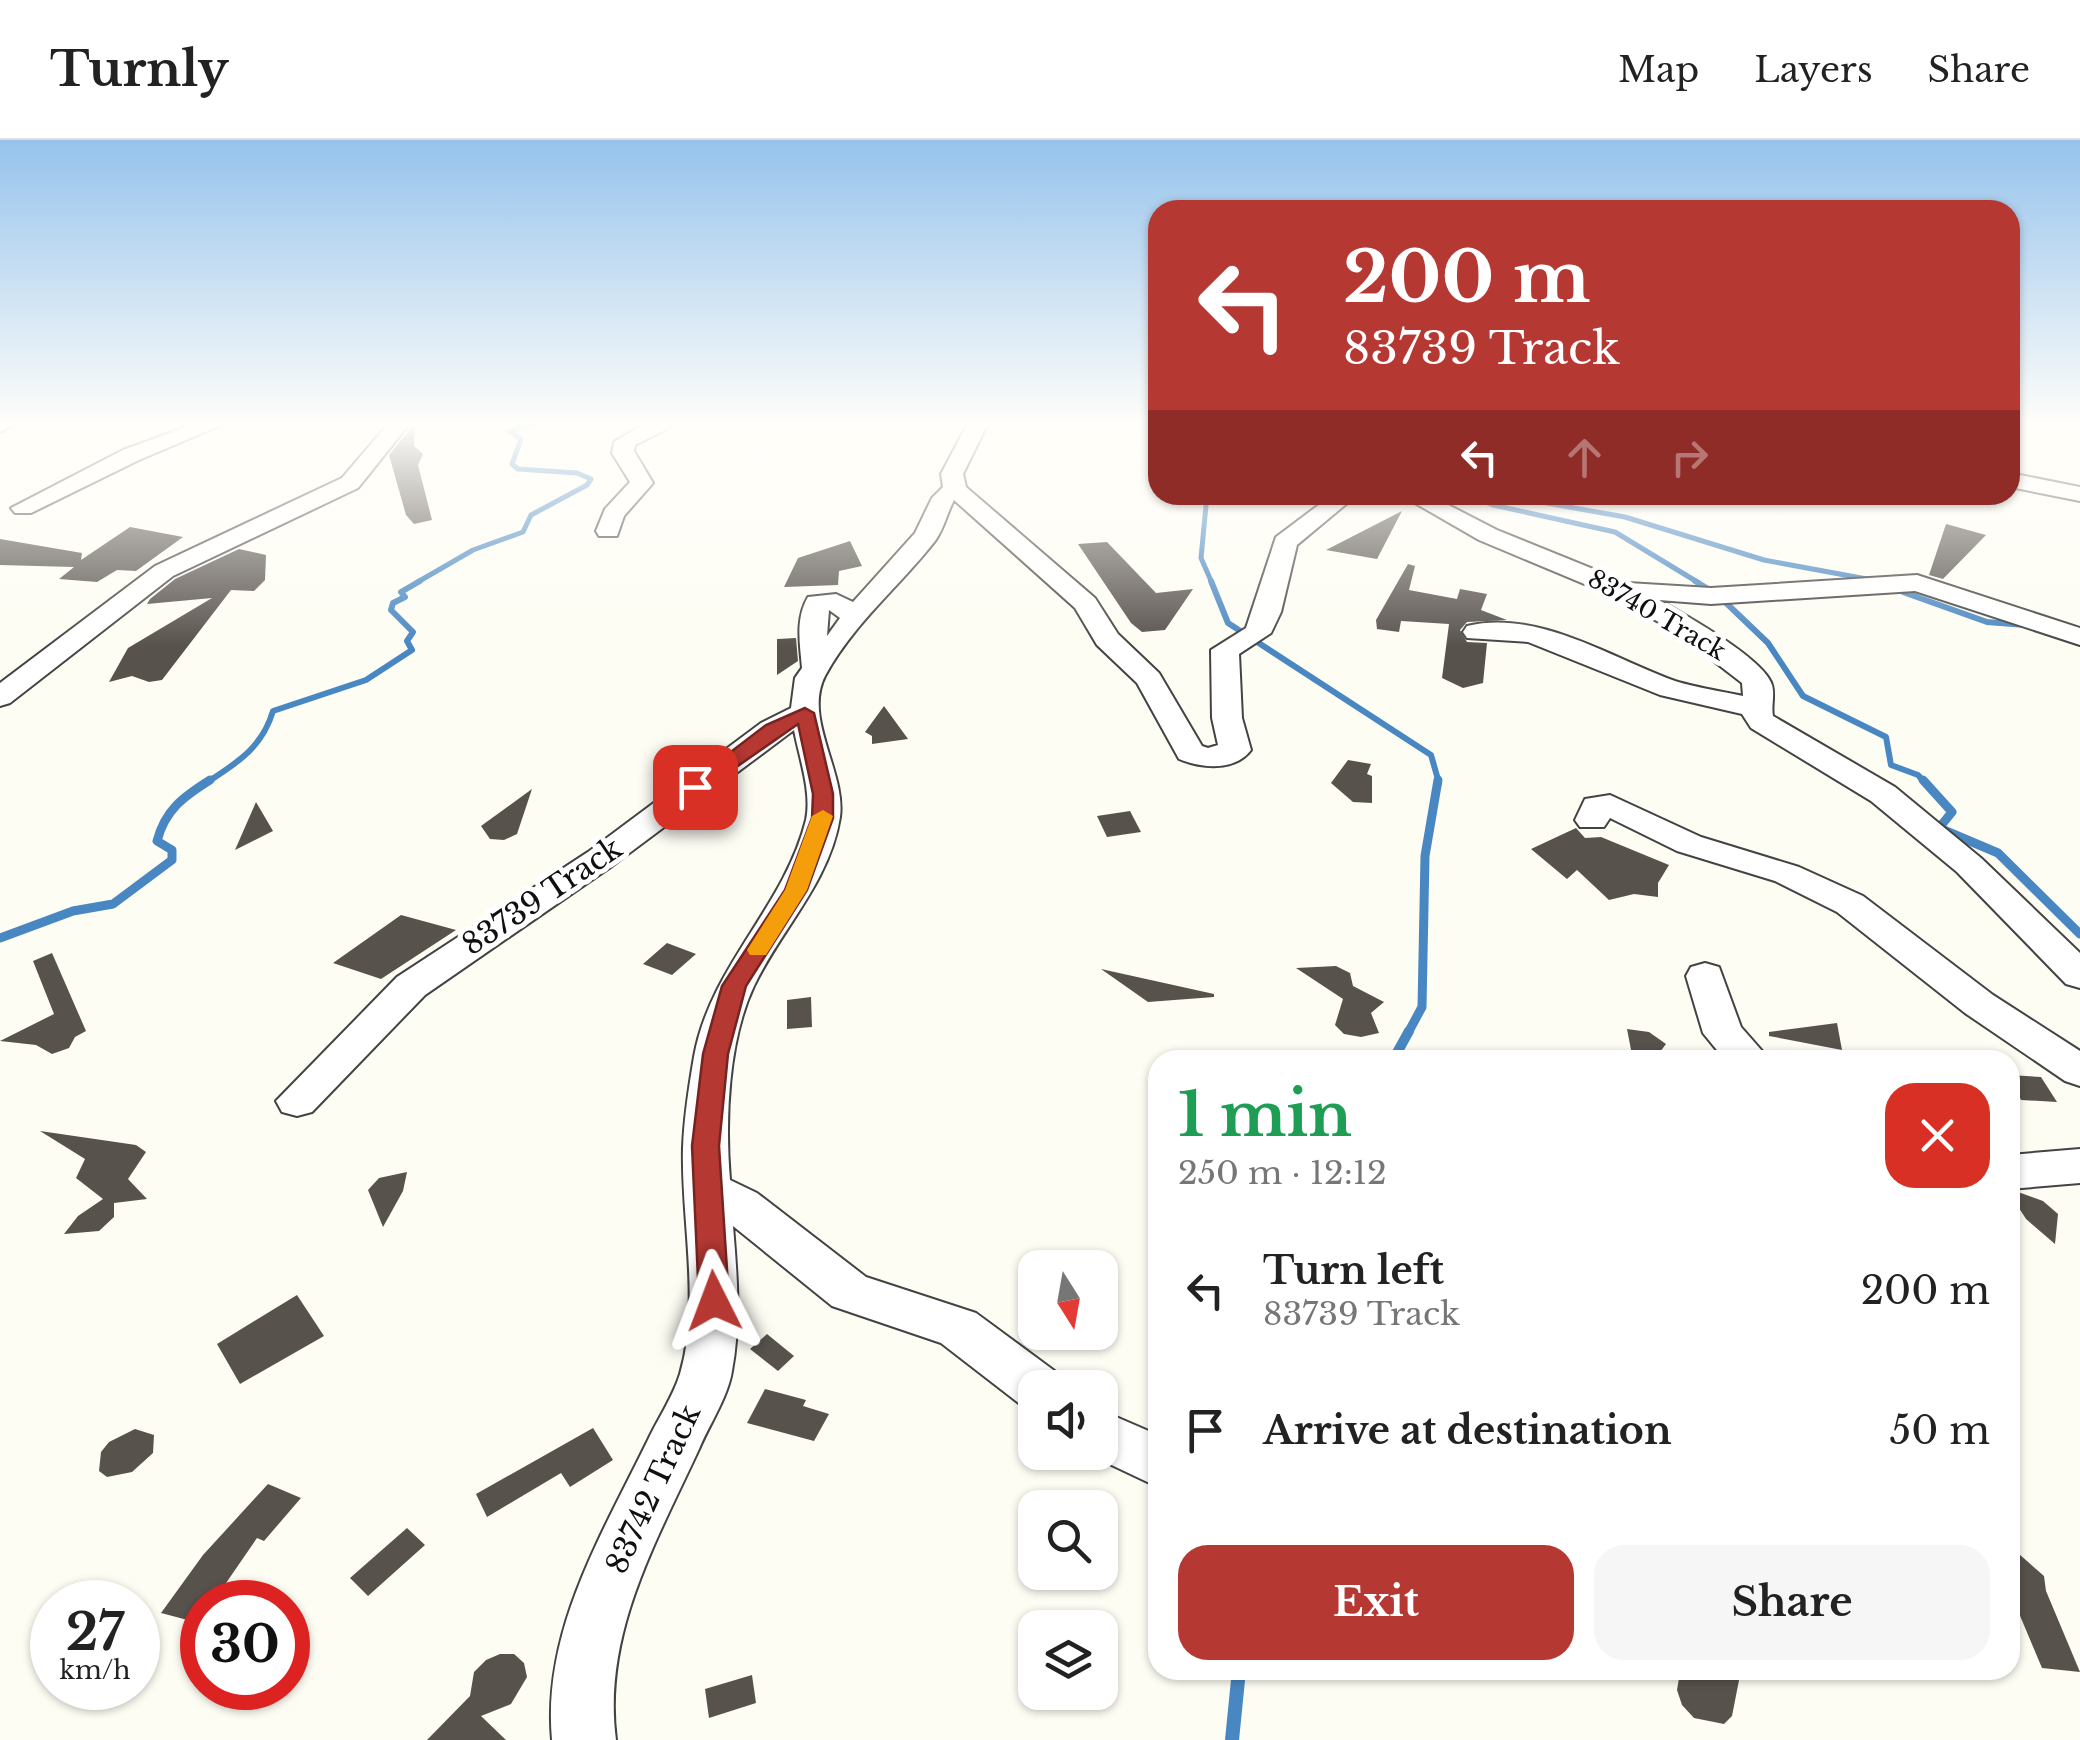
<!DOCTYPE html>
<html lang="en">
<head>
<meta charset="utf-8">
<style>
	body { margin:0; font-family:"Libre Baskerville",serif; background:#f6f6f6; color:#222; height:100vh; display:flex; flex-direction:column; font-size:38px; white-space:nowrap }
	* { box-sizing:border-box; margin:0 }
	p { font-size:32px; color:#767676 }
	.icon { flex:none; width:55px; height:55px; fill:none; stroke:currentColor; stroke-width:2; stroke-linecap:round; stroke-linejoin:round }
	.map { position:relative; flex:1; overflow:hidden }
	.sheet { position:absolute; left:1148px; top:910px; width:872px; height:630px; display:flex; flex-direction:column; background:#fff; border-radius:30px; box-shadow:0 2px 8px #0004 }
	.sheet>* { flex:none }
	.hud { position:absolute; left:1148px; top:60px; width:872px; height:305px; border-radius:30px; box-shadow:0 2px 8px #0004; background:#b53833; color:#fff; overflow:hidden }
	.needle { width:65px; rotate:169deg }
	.fabs { position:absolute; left:1018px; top:1110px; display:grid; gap:20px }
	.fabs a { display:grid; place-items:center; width:100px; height:100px; border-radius:20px; background:#fff; box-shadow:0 2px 8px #0004; font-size:50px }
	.speed { position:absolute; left:30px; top:1440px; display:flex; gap:20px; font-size:50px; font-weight:700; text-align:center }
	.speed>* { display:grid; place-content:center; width:130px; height:130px; border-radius:50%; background:#fff; box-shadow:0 2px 8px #0004; line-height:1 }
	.speed small { font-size:25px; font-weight:400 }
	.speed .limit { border:15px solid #d22; background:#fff; color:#111 }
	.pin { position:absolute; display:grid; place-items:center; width:85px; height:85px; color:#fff; margin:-42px; border-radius:20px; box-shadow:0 5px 15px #0006 }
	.me { position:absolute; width:110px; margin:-55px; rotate:357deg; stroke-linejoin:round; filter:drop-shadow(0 0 8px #0008) }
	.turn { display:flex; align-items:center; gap:35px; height:210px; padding:0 30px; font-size:45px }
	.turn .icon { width:130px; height:130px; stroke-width:2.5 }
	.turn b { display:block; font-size:70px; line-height:85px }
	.lanes { display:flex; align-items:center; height:95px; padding:0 30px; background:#0003; justify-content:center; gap:50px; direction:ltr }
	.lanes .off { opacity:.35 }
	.round { display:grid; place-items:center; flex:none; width:105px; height:105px; border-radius:30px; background:#f6f6f6 }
	.head { display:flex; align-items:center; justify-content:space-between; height:170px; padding:0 30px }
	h1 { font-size:60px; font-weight:700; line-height:75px; color:#1e9e55 }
	.cta { display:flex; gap:20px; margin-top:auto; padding:20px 30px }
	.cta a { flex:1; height:115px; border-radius:30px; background:#b53833; color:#fff; font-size:40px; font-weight:700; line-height:115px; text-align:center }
	.cta a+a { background:#f6f6f6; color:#222 }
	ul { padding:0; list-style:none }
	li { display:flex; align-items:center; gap:30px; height:140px; padding:0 30px }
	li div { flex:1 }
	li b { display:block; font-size:38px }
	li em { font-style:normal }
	header { display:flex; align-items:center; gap:60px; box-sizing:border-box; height:140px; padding:0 50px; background:#fff; border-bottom:2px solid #e0e0e0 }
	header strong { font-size:48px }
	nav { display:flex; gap:55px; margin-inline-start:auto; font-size:35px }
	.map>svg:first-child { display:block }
</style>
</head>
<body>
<header>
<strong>Turnly</strong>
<nav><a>Map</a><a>Layers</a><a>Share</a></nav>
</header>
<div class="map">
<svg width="2080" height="1600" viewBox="0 0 2080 1600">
	<rect width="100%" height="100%" fill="#fefdf4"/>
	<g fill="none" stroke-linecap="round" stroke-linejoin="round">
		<path stroke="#4987c2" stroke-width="5" d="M1207,355L1201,418L1212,443
			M1469,355L1493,365L1615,392L1699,443
			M1501,355L1625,377L1764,420L1872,440
			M416,443L473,410L523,392L531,375L587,345L591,339L577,333L518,329L512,324L521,299L509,291L541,283"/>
		<path stroke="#4987c2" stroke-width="6" d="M1211,441L1228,483L1431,615L1439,643
			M1695,441L1713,452
			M1903,452L1987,482L2026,485
			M1722,459L1768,503L1803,556L1886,597L1891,625L1918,635L1925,643
			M206,643C237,623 262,608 273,571L366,540L412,510L407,501L413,492L391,470L393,463L405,457L401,452L420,441"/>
		<path stroke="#4987c2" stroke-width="9" d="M1923,640L1952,672L1939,688L1998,713L2080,794
			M0,798L73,771L113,764L172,720V710L157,701C165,670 183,657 210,640
			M1408,893L1422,867L1425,716L1438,640"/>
		<path stroke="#4987c2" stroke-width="10" d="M1393,920L1409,891"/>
		<path stroke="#4987c2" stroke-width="14" d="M1232,1600L1239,1530"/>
	</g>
	<path fill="#58524d" d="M415,283L414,306L423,314L418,325L432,380L414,384L406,375L389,315Z
		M1402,371L1377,419L1326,410Z
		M1946,384L1986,395L1943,439L1929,435Z
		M130,387L183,397L136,431L117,430L97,442L59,439L74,427L0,425V399L82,413L81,420Z
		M850,401L862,426L839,431L838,445L784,447L798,418Z
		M1107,402L1156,453L1193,449L1165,490L1142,492L1131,483L1078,404Z
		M239,409L266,415L265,440L254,451L231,450L162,540L149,542L132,536L109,542L128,508L212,458L147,464L150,459L175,439Z
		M1408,424L1415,426L1409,450L1457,459L1460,449L1487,454L1481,470L1507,480L1467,482L1460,490L1467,502L1487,503L1483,543L1463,548L1442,538L1449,484L1401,481L1399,492L1377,489L1376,480Z
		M796,498L798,521L777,535V499Z
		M884,566L908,599L872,604V596L865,592Z
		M1348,620L1371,624L1367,634L1372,636V663L1353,662L1331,643Z
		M532,649L517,694L504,700L490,699L481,686Z
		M256,662L273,691L235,710Z
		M1130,671L1141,692L1107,697L1097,676Z
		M1576,688L1585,698L1601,697L1669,725L1658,743V757L1634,754L1609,760L1577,730L1567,739L1531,709Z
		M401,775L456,790L381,839L333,823Z
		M667,803L696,814L672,835L643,824Z
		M52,813L86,891L75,897L69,908L52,914L36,905L0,901L54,874L33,821Z
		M1336,826L1350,833L1353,846L1384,862L1371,873L1379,893L1361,897L1344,894L1335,885L1343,859L1296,828Z
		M1101,829L1214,854V857L1148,862Z
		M811,857L812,887L787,889V860Z
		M1837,883L1842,910L1769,896V892Z
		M1627,889L1649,892L1666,904L1654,920H1633Z
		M2010,935L2041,937L2057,962L2021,960Z
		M40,991L136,1005L146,1012L128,1039L147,1059L114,1063V1077L99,1091L64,1094L78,1076L103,1059L76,1038L85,1019Z
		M407,1032L403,1051L383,1087L368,1050L379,1038Z
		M2018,1052L2043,1061L2058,1074L2055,1104L2026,1079L2010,1054Z
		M297,1155L324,1196L240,1244L217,1204Z
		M767,1194L794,1216L778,1231L750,1209Z
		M765,1249L806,1260L803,1266L829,1274L814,1301L747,1283Z
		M593,1288L613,1320L570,1347L561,1333L487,1377L476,1354Z
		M135,1289L154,1295L153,1313L132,1332L107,1337L99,1331L101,1312L109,1302Z
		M268,1344L301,1358L264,1401L257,1398L213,1462H202L199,1483L161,1473L203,1415Z
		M407,1388L425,1405L368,1456L350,1438Z
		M2010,1406L2044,1436L2046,1451L2080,1532L2042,1528L2010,1452Z
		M500,1514H514L524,1523L527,1537L511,1564L481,1576L506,1600H427L470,1556L474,1532L486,1520Z
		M1687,1530H1741L1732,1576L1724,1584L1694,1578L1682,1565L1677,1550L1679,1538Z
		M752,1535L756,1563L709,1578L705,1549Z"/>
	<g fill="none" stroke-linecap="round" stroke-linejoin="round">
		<defs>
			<path id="minor" d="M0,283H18L0,292Z
				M197,283H226L139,320L31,373H15L11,368L123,310Z
				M389,283H410L358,348L173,436L10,563L0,566V543L155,426L342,338Z
				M646,283H679L635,305L634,311L653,343L624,376L617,396H599L596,391L605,369L630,342L612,313L614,302Z
				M968,283H988L963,334L966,347L1095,458L1118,494L1159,533L1202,606L1208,608L1218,605L1212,578L1211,510L1246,488L1276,397L1332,355H1357L1297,405L1281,472L1271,493L1239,514L1242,578L1251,610C1234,632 1201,628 1179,619L1137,543L1097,505L1075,468L954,360C947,373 944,389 935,401C899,447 853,484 825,536C803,579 846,632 840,677C830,742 781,789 754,846C728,901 725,980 730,1040L757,1053L866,1137L976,1173L1056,1232L1064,1248H1035V1270L1020,1264L941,1203L832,1166L733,1086C737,1134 741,1183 732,1231C728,1257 709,1285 699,1309C656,1402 602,1495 616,1600H552C542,1492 601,1396 647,1302C657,1280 673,1257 680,1234C701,1162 681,1081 683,1008C684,978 689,946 694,917C710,826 784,768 806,680C812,652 799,617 794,590L612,726L425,855L312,972L297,976L282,972L276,961L397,837L588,712L761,583L791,568L795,538L802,528C800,504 795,479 808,457L836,454L853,462L915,393L932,358L943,347L941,334ZM829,470L840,478L827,496Z
				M2010,333L2080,347V361L2010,347Z
				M1401,355H1429L1497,390L1628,443L1711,448L1917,435L2080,488V505L1915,451L1711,464L1659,460C1684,474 1765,519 1772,545C1775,555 1771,566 1773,576L1895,647L1981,718L2080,813V848L2066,844L1957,732L1871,661L1751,588L1742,574L1660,555L1528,502L1467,498L1463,492L1467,486C1538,469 1611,518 1675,541C1697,548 1721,551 1743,556L1742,543L1676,492L1613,456L1479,400Z
				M1610,655L1701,697L1799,727L1863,756L1993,855L2080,911V946L2065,941L1965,873L1837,772L1775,741L1677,711L1610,678L1604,687H1580L1575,680L1585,659Z
				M1705,823L1719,827L1741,887L1770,920H1725L1703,893L1686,836L1691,827Z
				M2080,1009V1043L2010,1049V1015Z
				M1100,1270L1158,1295V1347L1084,1312H1100Z"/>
		</defs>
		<use href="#minor" stroke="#434343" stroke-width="4"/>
		<use href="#minor" fill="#fff" fill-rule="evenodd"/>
	</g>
	<linearGradient id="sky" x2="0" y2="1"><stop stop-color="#96c3ec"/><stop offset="0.56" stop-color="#fffefa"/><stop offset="1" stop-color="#fffefa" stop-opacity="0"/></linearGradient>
	<rect width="2080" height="507" fill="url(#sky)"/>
	<path fill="#b53833" stroke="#762421" stroke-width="2.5" d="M805,568L814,573L833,654V678L807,750L746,846L728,914L719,1006L729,1161L724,1170L714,1173L703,1170L699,1161L692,1006L703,914L722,846L785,750L812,678L813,654L798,584L702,651L685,647L766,585Z"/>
	<path fill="#f59e0b" d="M823,670L833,676L807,750L766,815H750L747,810L785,750L812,676Z"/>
	<g text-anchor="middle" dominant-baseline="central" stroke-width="10" stroke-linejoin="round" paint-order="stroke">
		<g font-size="25" fill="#101010" stroke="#fff">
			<text transform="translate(1657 475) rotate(30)">83740 Track</text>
		</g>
		<g font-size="30" fill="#101010" stroke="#fff">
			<text transform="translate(542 756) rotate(-34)">83739 Track</text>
			<text transform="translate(653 1349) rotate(-65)">83742 Track</text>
		</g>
	</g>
</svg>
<div class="fabs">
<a><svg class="needle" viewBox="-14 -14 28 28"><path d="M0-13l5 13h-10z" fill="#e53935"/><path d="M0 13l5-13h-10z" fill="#767676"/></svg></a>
<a><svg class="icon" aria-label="sound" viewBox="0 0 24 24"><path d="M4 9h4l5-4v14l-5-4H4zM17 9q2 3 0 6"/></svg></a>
<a><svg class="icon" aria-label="search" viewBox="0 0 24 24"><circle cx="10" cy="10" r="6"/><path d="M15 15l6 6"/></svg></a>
<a><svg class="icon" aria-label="layers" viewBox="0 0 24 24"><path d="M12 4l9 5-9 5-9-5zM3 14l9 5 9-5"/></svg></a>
</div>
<div class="speed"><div>27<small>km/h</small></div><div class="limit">30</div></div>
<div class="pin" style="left:695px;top:647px;background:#d93025"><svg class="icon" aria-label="arrive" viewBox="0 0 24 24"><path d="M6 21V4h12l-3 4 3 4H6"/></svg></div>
<svg class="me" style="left:714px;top:1161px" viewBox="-20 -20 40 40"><path d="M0-17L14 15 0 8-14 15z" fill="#b53833" stroke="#fff" stroke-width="4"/></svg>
<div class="hud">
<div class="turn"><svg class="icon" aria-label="left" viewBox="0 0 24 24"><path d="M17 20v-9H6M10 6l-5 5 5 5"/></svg><div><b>200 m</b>83739 Track</div></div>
<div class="lanes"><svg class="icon" aria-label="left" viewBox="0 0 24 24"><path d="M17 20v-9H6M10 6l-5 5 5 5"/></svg><svg class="icon off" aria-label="ahead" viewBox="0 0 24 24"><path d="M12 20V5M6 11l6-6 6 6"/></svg><svg class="icon off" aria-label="right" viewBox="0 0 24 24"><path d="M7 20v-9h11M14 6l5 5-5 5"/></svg></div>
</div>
<section class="sheet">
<div class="head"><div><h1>1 min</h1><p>250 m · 12:12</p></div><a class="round" style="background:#d93025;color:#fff"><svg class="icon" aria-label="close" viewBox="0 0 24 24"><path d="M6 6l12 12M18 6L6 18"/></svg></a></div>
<ul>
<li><svg class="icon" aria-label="left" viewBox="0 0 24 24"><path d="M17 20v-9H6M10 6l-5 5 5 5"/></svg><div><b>Turn left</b><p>83739 Track</p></div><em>200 m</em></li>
<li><svg class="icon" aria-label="arrive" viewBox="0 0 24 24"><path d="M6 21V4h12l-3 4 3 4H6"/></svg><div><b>Arrive at destination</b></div><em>50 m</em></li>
</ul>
<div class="cta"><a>Exit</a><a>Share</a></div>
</section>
</div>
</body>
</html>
